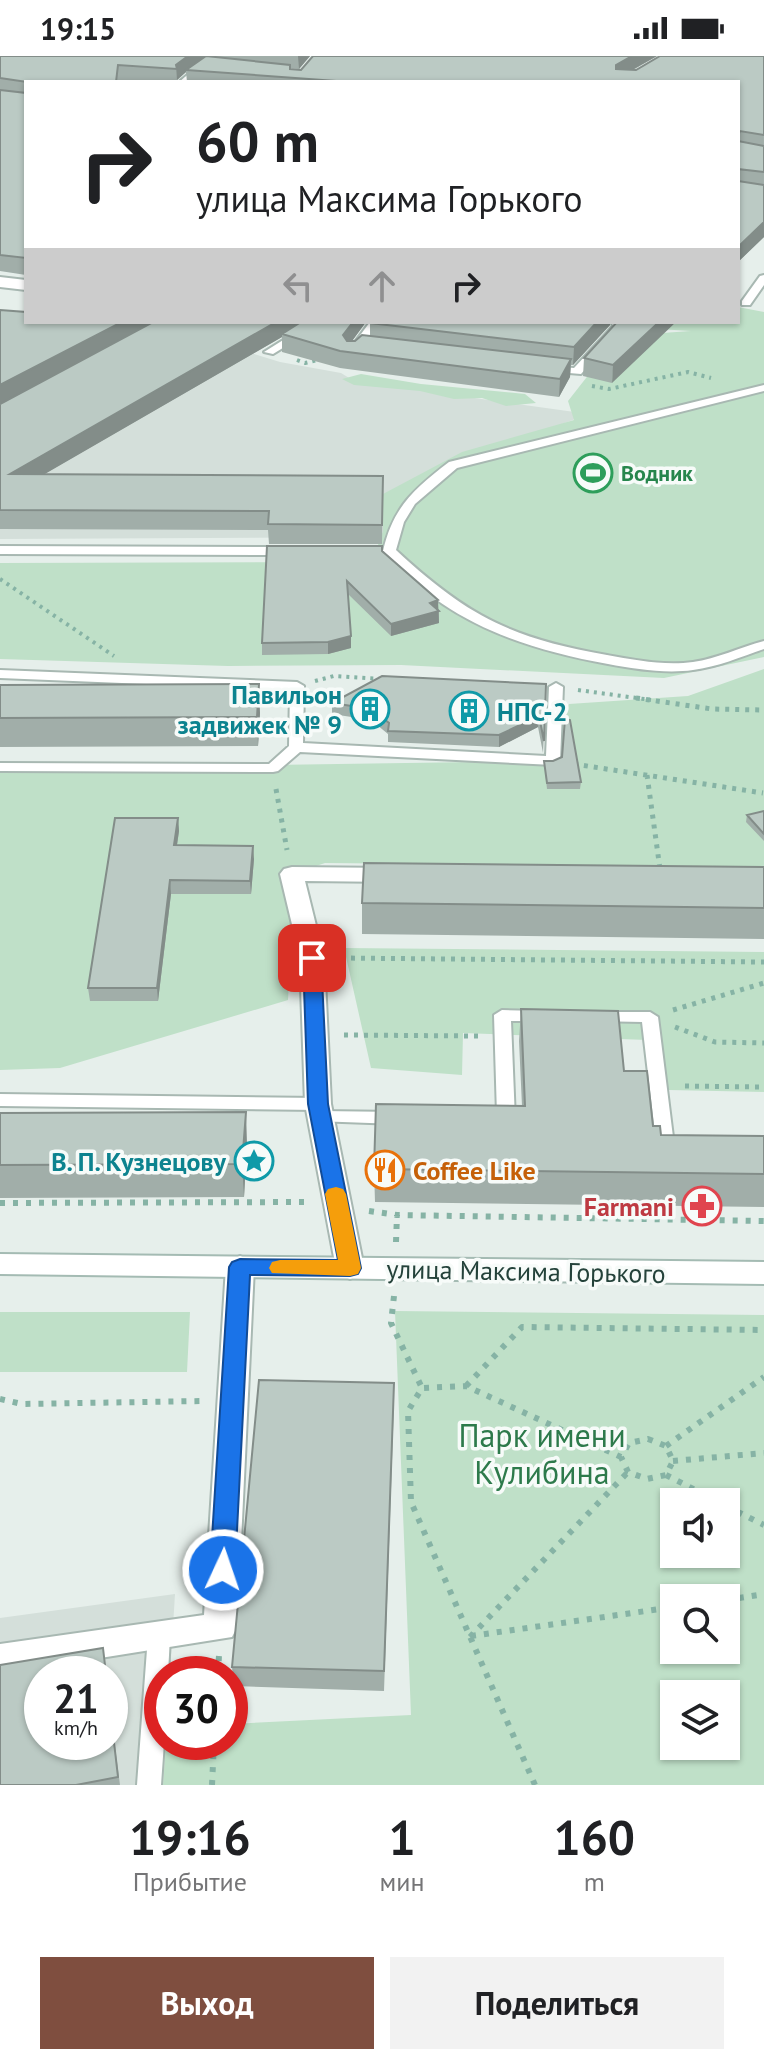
<!DOCTYPE html>
<html lang="ru">
<head>
<meta charset="utf-8">
<style>
	body { margin:0; font-family:"PT Sans",sans-serif; background:#f2f2f2; color:#202124; height:100vh; display:flex; flex-direction:column; font-size:30px; white-space:nowrap }
	* { box-sizing:border-box; margin:0 }
	p { font-size:26px; color:#757577 }
	.icon { flex:none; width:44px; height:44px; fill:none; stroke:currentColor; stroke-width:2; stroke-linecap:round; stroke-linejoin:round }
	.map { position:relative; height:1729px; overflow:hidden }
	.sheet { display:flex; flex-direction:column; background:#fff; flex:1 }
	.sheet>* { flex:none }
	.banner { position:absolute; left:24px; top:24px; width:716px; height:244px; border-radius:0px; box-shadow:0 2px 6px #0004; background:#fff; color:#202124; overflow:hidden }
	.controls { position:absolute; left:660px; top:1432px; display:grid; gap:16px }
	.controls a { display:grid; place-items:center; width:80px; height:80px; border-radius:0px; background:#fff; box-shadow:0 2px 6px #0004; font-size:40px }
	.speed { position:absolute; left:24px; top:1600px; display:flex; gap:16px; font-size:40px; font-weight:700; text-align:center }
	.speed>* { display:grid; place-content:center; width:104px; height:104px; border-radius:50%; background:#fff; box-shadow:0 2px 6px #0004; line-height:1 }
	.speed small { font-size:20px; font-weight:400 }
	.speed .limit { border:12px solid #d22; background:#fff; color:#111 }
	.pin { position:absolute; display:grid; place-items:center; width:68px; height:68px; color:#fff; margin:-34px; border-radius:16px; box-shadow:0 4px 12px #0006 }
	.me { position:absolute; width:88px; margin:-44px; rotate:3deg; stroke-linejoin:round; filter:drop-shadow(0 0 6px #0008) }
	.turn { display:flex; align-items:center; gap:28px; height:168px; padding:0 40px; font-size:36px }
	.turn .icon { width:104px; height:104px; stroke-width:2.5 }
	.turn b { display:block; font-size:56px; line-height:68px }
	.lanes { display:flex; align-items:center; height:76px; padding:0 40px; background:#0003; justify-content:center; gap:40px; direction:ltr }
	.lanes .off { opacity:.35 }
	.eta { display:flex; justify-content:space-evenly; align-items:center; height:136px; text-align:center }
	.eta b { font-size:48px; font-weight:700; line-height:56px }
	.primary-button { display:flex; gap:16px; margin-top:auto; padding:16px 40px }
	.primary-button a { flex:1; height:92px; border-radius:0px; background:#7f4e3f; color:#fff; font-size:32px; font-weight:700; line-height:92px; text-align:center }
	.primary-button a+a { background:#f2f2f2; color:#202124 }
	.status { display:flex; justify-content:space-between; align-items:center; height:56px; padding:0 40px; background:#fff; direction:ltr }
	.status svg { height:22px; fill:currentColor }
	.map>svg:first-child { display:block }
</style>
</head>
<body>
<div class="status"><b>19:15</b><svg viewBox="0 0 49 12"><path d="M0 12V9h3v3zM5 12V6h3v6zM10 12V3h3v9zM15 12V0h3v12zM26 1h20v11H26zM47 4h2v5h-2z"/></svg></div>
<div class="map">
<svg width="764" height="1729" viewBox="0 0 764 1729">
	<rect width="100%" height="100%" fill="#e6efeb"/>
	<path fill="#d4dfda" fill-rule="evenodd" d="M183,276L280,306L341,317L354,325L589,358L551,372L383,475L382,481L0,483V375Z
		M175,1538L170,1618H162V1686H166L163,1729H0V1562ZM42,1618H110V1686H42Z"/>
	<path fill="#bfe0c8" fill-rule="evenodd" d="M738,251L764,256V601L664,622L401,609L228,610L0,603V507L372,506L383,475V438L462,396L574,364L568,345L619,280L691,275L658,273L626,278L606,266H738Z
		M361,318L421,328L525,338L536,347L506,350L482,342L454,343L420,335L354,329L342,323Z
		M764,613V811L325,807L295,817L288,944L60,1012L0,1014V713L540,705L569,648L688,640Z
		M344,892L764,896V1036L669,1034L647,984L463,977L462,1019L371,1012Z
		M395,1255L764,1259V1729H163L166,1686H230V1668L411,1659ZM674,1446H726V1498H674ZM674,1542H726V1594H674ZM674,1638H726V1690H674Z
		M0,1256H190L187,1316H0Z"/>
	<g fill="none" stroke-linecap="round" stroke-linejoin="round">
		<defs>
			<path id="service" d="M210,0H219L188,26H179Z
				M764,219V229L750,249H742V245L760,220Z
				M312,266H325L273,298L264,296Z
				M370,266H380L358,296H350L349,294Z
				M612,266H622L624,270L581,318L545,315L543,313L549,310L574,312L613,270Z
				M764,329V335L457,412L415,448L404,466L396,494C467,560 511,582 607,599C635,604 665,610 693,606C717,603 740,591 764,585V593C741,601 717,611 693,614C666,618 635,613 608,608C520,592 443,565 383,495C393,451 414,433 449,406Z
				M0,490L286,491L292,495L286,499L0,498Z
				M0,614L297,626L304,630L303,687L546,700L549,631L556,627L563,631L560,705L553,709L300,696L278,715L273,716L0,715V707L269,708L289,690L290,634L0,622Z
				M502,954L540,955L548,960L540,965H511L515,1064L512,1068H494L491,1064L497,1059L494,959Z
				M600,956H650L658,961L674,1089L679,1094L676,1098H660L657,1094L642,966L594,965L592,961L594,957Z
				M0,1038L318,1042L324,1044L327,1048L324,1052L318,1054L0,1050Z
				M321,1055L397,1056L403,1058L406,1062L403,1066L397,1068L315,1065L312,1061L315,1057Z
				M159,1570L167,1573L170,1580L168,1618H162L164,1686L161,1729H137L148,1580L151,1573Z"/>
			<path id="minor" d="M0,221L26,224V234L0,231Z
				M292,811L394,812L402,814L406,819L402,824L394,826L305,825L324,902L331,1048L364,1212L360,1219L350,1223L340,1219L336,1212L305,1048L300,902L280,818L284,813Z
				M240,1200L250,1204L254,1211L237,1571L232,1581L0,1618V1588L204,1559L226,1211L230,1204Z"/>
			<path id="secondary" d="M0,1198L764,1206V1228L0,1218Z"/>
		</defs>
		<use href="#service" stroke="#a8b8b2" stroke-width="4"/>
		<use href="#minor" stroke="#a8b8b2" stroke-width="4"/>
		<use href="#secondary" stroke="#a4bbb3" stroke-width="4"/>
		<path stroke="#86b3a5" stroke-width="4" stroke-dasharray="3 5" stroke-linecap="butt" d="M297,304L305,307L318,304
			M592,330L609,333L688,316L711,322
			M0,523L114,600
			M315,625L334,620L381,623
			M578,634L651,644"/>
		<path stroke="#86b3a5" stroke-width="5" stroke-dasharray="4 6" stroke-linecap="butt" d="M636,642L712,653L764,654
			M574,708L763,737
			M647,719L660,813
			M276,733L287,794
			M341,902L764,906
			M673,954L764,927
			M675,971L715,986L764,987
			M344,979L478,980
			M685,1030L764,1031"/>
		<path stroke="#86b3a5" stroke-width="6" stroke-dasharray="5 8" stroke-linecap="butt" d="M0,1147L308,1146
			M369,1155L397,1159L764,1165
			M396,1186L397,1159
			M394,1240L391,1267L422,1332
			M466,1330L522,1271L764,1274
			M0,1343L22,1348L202,1345
			M648,1383L666,1390L673,1405L666,1419L647,1423L628,1416L621,1401L629,1387Z
			M666,1390L764,1321
			M673,1405L764,1397
			M666,1419L719,1446
			M726,1450L764,1469
			M726,1544L764,1538
			M471,1580L674,1551
			M470,1581L628,1416
			M218,1618L219,1599
			M212,1729L214,1686
			M535,1729L411,1446L408,1355L422,1332L466,1330L621,1401"/>
		<use href="#service" fill="#fff" fill-rule="evenodd"/>
		<use href="#minor" fill="#fff" fill-rule="evenodd"/>
		<use href="#secondary" fill="#fff" fill-rule="evenodd"/>
	</g>
	<path fill="#a1aea9" d="M0,0H310L299,13L290,12V13L301,14L657,0L633,14L764,0V181L738,206V26H187L186,16L177,24V26H146L119,24V26H26V219L0,215Z
		M0,254L26,266H366L352,285L370,280V267L610,269L573,309H571L570,321L559,341L340,312L282,296V281L44,418L383,420L382,488H269L268,474L0,473Z
		M617,266L612,327L583,320L584,302Z
		M382,495L439,555V567L391,580L348,538L351,592L328,598L262,599V587Z
		M546,628L543,697L538,671L499,691L388,686V678L371,664L332,658V647Z
		M0,629L260,657L258,690L0,691Z
		M544,705L581,726L580,733H547Z
		M764,755V785L746,766L747,759Z
		M178,762L179,775L177,789L254,803L251,838H171L158,945H90L88,932Z
		M764,811V883L362,878V847Z
		M521,953L624,1015L653,1070L661,1079L764,1080V1151L375,1146L374,1113L522,1050L519,985Z
		M0,1057L247,1088L244,1141L0,1142Z
		M394,1347L384,1635L234,1630L232,1611Z
		M110,1651L120,1729H0Z"/>
	<path fill="#838d89" d="M188,0H207L186,14V16L177,24L176,9Z
		M298,0H310L299,13Z
		M632,0H657L616,23V9Z
		M764,166V181L738,206V191Z
		M122,266H156L0,349V329Z
		M276,266H307L282,278V281L12,437L10,418Z
		M353,266H366L344,296L343,279Z
		M597,266H610V269L573,309L574,291Z
		M659,266H676L612,327L613,309Z
		M571,303L570,321L559,341L560,323Z
		M438,544L439,567L391,580V568L430,547Z
		M351,580V592L328,598V586Z
		M259,628L260,657L258,690L257,661Z
		M539,660L538,671L499,691V679Z
		M178,762L179,775L175,802L174,789Z
		M253,790L254,803L251,838L250,825Z
		M170,824L171,838L158,945L157,932Z
		M246,1056L247,1088L244,1141L242,1108Z"/>
	<path fill="#bbcac4" stroke="#838d89" stroke-width="2" d="M0,0H188L176,9L177,13L118,9L116,26H27L0,22Z
		M206,0L290,9V13L301,14L313,0H632L616,9V13L636,14L660,0H764V79L740,75L738,80V26H350L186,14Z
		M0,34L26,37V202L0,199Z
		M738,85L764,90V116L738,113Z
		M738,125L764,129V166L738,191Z
		M0,254L26,256V266H122L0,329Z
		M153,266H276L10,418L383,420L382,469L268,468L269,455L0,454V348Z
		M301,266H353L343,279L347,285H355L362,279L571,303L560,323L340,295L282,278Z
		M371,266H597L574,291L370,267Z
		M617,266H659L613,309L584,302Z
		M267,490H382V495L438,544L430,547L439,555L391,568L347,525L351,580L328,586L262,587Z
		M382,620L546,628L544,685L539,660L499,679L388,675L389,667L371,653L332,647Z
		M259,628L257,661L0,662V629Z
		M565,663L570,664L581,726L547,727L544,705H553L562,701Z
		M764,755V778L747,759Z
		M115,762H178L174,789L253,790L250,825L170,824L157,932H88Z
		M364,807L764,811V852L362,847Z
		M521,953L618,955L624,1015H647L653,1070H660L661,1079L764,1080V1118L374,1113L376,1048L525,1050Z
		M246,1056L242,1108L0,1109V1057Z
		M259,1324L394,1327L384,1615L232,1611Z
		M103,1592L106,1618H42V1686H110V1652L118,1721L76,1729H0V1609Z"/>
	<path fill="#1a73e8" stroke="#114b97" stroke-width="2" d="M312,896L321,902L328,1048L361,1212L358,1218L350,1220L250,1219L235,1514L232,1522L223,1525L214,1522L210,1514L229,1211L232,1206L240,1203L338,1204L308,1048L303,902Z"/>
	<path fill="#f59e0b" d="M336,1131L343,1133L346,1138L361,1212L358,1218L350,1220L272,1217L269,1212L272,1206L280,1204H338L325,1138L328,1133Z"/>
	<defs>
		<symbol id="stadium-ring" viewBox="-11 -11 22 22"><circle r="9.5" fill="#f7fbf9" stroke="#2e9e5b" stroke-width="1.5"/><path d="M0-5a6.5 5 0 1 0 0 10a6.5 5 0 1 0 0-10ZM-3.5-1.8h7v3.6h-7Z" fill="#2e9e5b"/></symbol>
		<symbol id="building-ring" viewBox="-11 -11 22 22"><circle r="9.5" fill="#f7fbf9" stroke="#0f9aa8" stroke-width="1.5"/><path d="M-4-6H4V6H1V3H-1V6H-4ZM-2.5-4.3h1.7v1.8h-1.7ZM.8-4.3h1.7v1.8H.8ZM-2.5-1h1.7V.8h-1.7ZM.8-1h1.7V.8H.8Z" fill="#0f9aa8"/></symbol>
		<symbol id="sight-ring" viewBox="-11 -11 22 22"><circle r="9.5" fill="#f7fbf9" stroke="#0f9aa8" stroke-width="1.5"/><path d="M0-6L1.8-2.2L6-1.7L2.9 1.2L3.7 5.4L0 3.3L-3.7 5.4L-2.9 1.2L-6-1.7L-1.8-2.2Z" fill="#0f9aa8"/></symbol>
		<symbol id="restaurant-ring" viewBox="-11 -11 22 22"><circle r="9.5" fill="#f7fbf9" stroke="#e8710a" stroke-width="1.5"/><path d="M-5-6h1v4h1v-4h1v4h1v-4h1v5L-1.5 .5V6h-2V.5L-5-1ZM5-6V6H3V1.5H1.5Q1.5-4 5-6Z" fill="#e8710a"/></symbol>
		<symbol id="pharmacy-ring" viewBox="-11 -11 22 22"><circle r="9.5" fill="#f7fbf9" stroke="#e0444e" stroke-width="1.5"/><path d="M-2-6h4v4h4v4h-4v4h-4v-4h-4v-4h4Z" fill="#e0444e"/></symbol>
	</defs>
	<g fill-rule="evenodd">
		<use href="#stadium-ring" x="571" y="395" width="44" height="44"/>
		<use href="#building-ring" x="348" y="631" width="44" height="44"/>
		<use href="#building-ring" x="447" y="633" width="44" height="44"/>
		<use href="#sight-ring" x="232" y="1083" width="44" height="44"/>
		<use href="#restaurant-ring" x="363" y="1092" width="44" height="44"/>
		<use href="#pharmacy-ring" x="680" y="1128" width="44" height="44"/>
	</g>
	<g text-anchor="middle" dominant-baseline="central" stroke-width="7" stroke-linejoin="round" paint-order="stroke">
		<g font-size="22" font-weight="bold" fill="#27864d" stroke="#f7fbf9" text-anchor="start">
			<text x="621" y="417">Водник</text>
		</g>
		<g font-size="26" font-weight="bold" fill="#0d838f" stroke="#f7fbf9" text-anchor="end">
			<text x="342" y="638">Павильон<tspan x="342" dy="30">задвижек № 9</tspan></text>
			<text x="497" y="655" text-anchor="start">НПС-2</text>
			<text x="226" y="1105">В. П. Кузнецову</text>
		</g>
		<g font-size="26" font-weight="bold" fill="#c56008" stroke="#f7fbf9" text-anchor="start">
			<text x="413" y="1114">Coffee Like</text>
		</g>
		<g font-size="26" font-weight="bold" fill="#be3a42" stroke="#f7fbf9" text-anchor="end">
			<text x="674" y="1150">Farmani</text>
		</g>
		<g font-size="26" fill="#24423a" stroke="#f7fbf9">
			<text transform="translate(526 1215) rotate(1)">улица Максима Горького</text>
		</g>
		<g font-size="32" fill="#2d7a4b" stroke="#f7fbf9">
			<text x="542" y="1379">Парк имени<tspan x="542" dy="37">Кулибина</tspan></text>
		</g>
	</g>
</svg>
<div class="controls">
<a><svg class="icon" aria-label="sound" viewBox="0 0 24 24"><path d="M4 9h4l5-4v14l-5-4H4zM17 9q2 3 0 6"/></svg></a>
<a><svg class="icon" aria-label="search" viewBox="0 0 24 24"><circle cx="10" cy="10" r="6"/><path d="M15 15l6 6"/></svg></a>
<a><svg class="icon" aria-label="layers" viewBox="0 0 24 24"><path d="M12 4l9 5-9 5-9-5zM3 14l9 5 9-5"/></svg></a>
</div>
<div class="speed"><div>21<small>km/h</small></div><div class="limit">30</div></div>
<div class="pin" style="left:312px;top:902px;background:#d93025"><svg class="icon" aria-label="arrive" viewBox="0 0 24 24"><path d="M6 21V4h12l-3 4 3 4H6"/></svg></div>
<svg class="me" style="left:223px;top:1514px" viewBox="-20 -20 40 40"><circle r="17" fill="#1a73e8" stroke="#fff" stroke-width="3"/><path d="M0-11L8 9 0 5-8 9z" fill="#fff"/></svg>
<div class="banner">
<div class="turn"><svg class="icon" aria-label="right" viewBox="0 0 24 24"><path d="M7 20v-9h11M14 6l5 5-5 5"/></svg><div><b>60 m</b>улица Максима Горького</div></div>
<div class="lanes"><svg class="icon off" aria-label="left" viewBox="0 0 24 24"><path d="M17 20v-9H6M10 6l-5 5 5 5"/></svg><svg class="icon off" aria-label="ahead" viewBox="0 0 24 24"><path d="M12 20V5M6 11l6-6 6 6"/></svg><svg class="icon" aria-label="right" viewBox="0 0 24 24"><path d="M7 20v-9h11M14 6l5 5-5 5"/></svg></div>
</div>
</div>
<section class="sheet">
<div class="eta">
<div><b>19:16</b><p>Прибытие</p></div>
<div><b>1</b><p>мин</p></div>
<div><b>160</b><p>m</p></div>
</div>
<div class="primary-button"><a>Выход</a><a>Поделиться</a></div>
</section>
</body>
</html>
